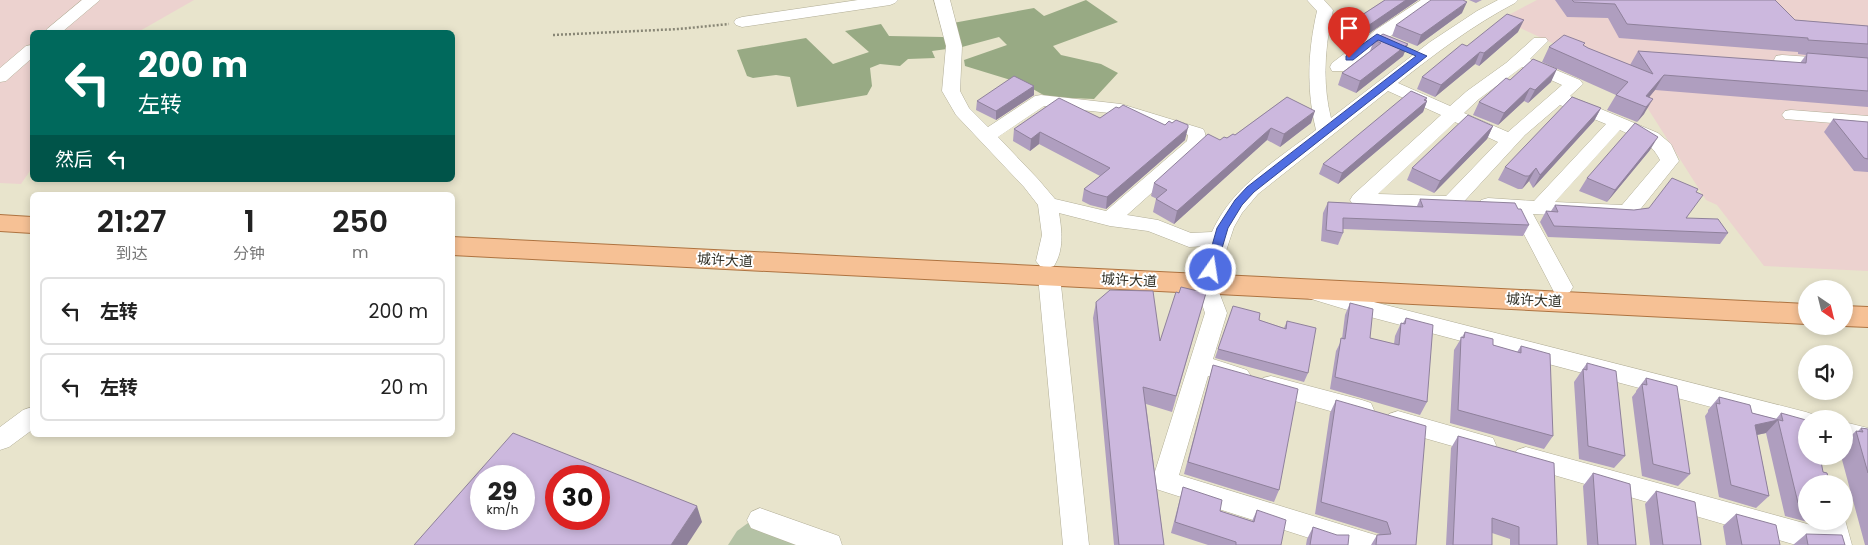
<!DOCTYPE html>
<html lang="zh">
<head>
<meta charset="utf-8">
<style>
	body { margin:0; font-family:Poppins,"Noto Sans SC",sans-serif; background:#f6f6f6; color:#222; height:100vh; display:flex; flex-direction:column; font-size:19px; white-space:nowrap }
	* { box-sizing:border-box; margin:0 }
	p { font-size:16px; color:#767676 }
	.icon { flex:none; width:28px; height:28px; fill:none; stroke:currentColor; stroke-width:2; stroke-linecap:round; stroke-linejoin:round }
	.map { position:relative; flex:1; overflow:hidden }
	.side { position:absolute; left:30px; top:192px; width:425px; height:245px; display:flex; flex-direction:column; background:#fff; border-radius:8px; box-shadow:0 2px 8px #0003 }
	.side>* { flex:none }
	.banner { position:absolute; left:30px; top:30px; width:425px; height:152px; border-radius:8px; box-shadow:0 2px 8px #0003; background:#00695c; color:#fff; overflow:hidden }
	.needle { width:32px; rotate:145deg }
	.fabs { position:absolute; left:1798px; top:280px; display:grid; gap:10px }
	.fabs a { display:grid; place-items:center; width:55px; height:55px; border-radius:50%; background:#fff; box-shadow:0 2px 8px #0003; font-size:25px }
	.speed { position:absolute; left:470px; top:465px; display:flex; gap:10px; font-size:25px; font-weight:700; text-align:center }
	.speed>* { display:grid; place-content:center; width:65px; height:65px; border-radius:50%; background:#fff; box-shadow:0 2px 8px #0003; line-height:1 }
	.speed small { font-size:12px; font-weight:400 }
	.speed .limit { border:8px solid #d22; background:#fff; color:#111 }
	.pin { position:absolute; display:grid; place-items:center; width:42px; height:42px; color:#fff; margin:-51px -21px; border-radius:50% 50% 50% 0; rotate:-45deg; box-shadow:0 0 5px #0007 }
	.pin .icon { rotate:45deg }
	.me { position:absolute; width:55px; margin:-28px; rotate:13deg; stroke-linejoin:round; filter:drop-shadow(0 0 4px #0008) }
	.turn { display:flex; align-items:center; gap:18px; height:105px; padding:0 25px; font-size:22px }
	.turn .icon { width:65px; height:65px; stroke-width:2.5 }
	.turn b { display:block; font-size:35px; line-height:42px }
	.then { display:flex; align-items:center; height:48px; padding:0 25px; background:#0003; gap:10px; font-size:19px }
	.eta { display:flex; justify-content:space-evenly; align-items:center; height:85px; text-align:center }
	.eta b { font-size:30px; font-weight:600; line-height:35px }
	ul { padding:0; list-style:none }
	li { display:flex; align-items:center; gap:15px; height:68px; margin:0 10px 8px; padding:0 15px; border:2px solid #e0e0e0; border-radius:8px }
	li div { flex:1 }
	li b { display:block; font-size:19px }
	li em { font-style:normal }
	.map>svg:first-child { display:block }
</style>
</head>
<body>
<div class="map">
<svg width="1868" height="545" viewBox="0 0 1868 545">
	<rect width="100%" height="100%" fill="#e8e4cc"/>
	<path fill="#ecd2cf" d="M0,0H194L138,32H32V168L21,184L0,183Z
		M1537,0H1868V271L1764,266L1717,205L1706,200L1629,79L1501,19Z"/>
	<path fill="#b4c2a5" d="M748,523L809,545H728L737,531Z"/>
	<path fill="#98aa84" d="M1086,0L1118,22L1053,46L1061,55L1101,64L1118,73L1094,99L1047,97L1024,84L965,66L964,60L1007,45L999,37L962,47L932,51L935,58L908,59L900,66L880,64L870,68L872,86L867,95L797,107L790,77L776,75L753,78L747,76L737,50L806,38L833,64L869,52L845,31L881,24L889,36L943,37L956,35L953,23L1034,8L1044,16Z"/>
	<g fill="none" stroke-linecap="round" stroke-linejoin="round">
		<defs>
			<path id="minor" d="M82,0H100L62,32H45L47,29Z
				M858,0H898L895,3L890,5L742,27L736,25L734,22L736,19L742,17Z
				M934,0H950L962,46L960,91L969,108L988,127L1035,96L1041,95L1121,104L1203,129C1207,135 1206,141 1203,147L1127,215L1158,220L1191,233L1212,232C1232,186 1278,159 1316,130C1306,89 1308,51 1317,11L1307,0H1324L1333,10C1325,46 1322,82 1331,118L1430,42L1477,11L1498,0H1518L1515,3C1473,25 1436,53 1398,83L1450,106L1467,91L1506,63L1534,38H1546L1548,41L1530,59L1580,80L1583,84L1570,96L1658,133L1671,144L1679,161L1634,217L1627,219L1533,214L1573,287L1570,292L1562,295L1554,292L1513,213L1481,210L1478,205L1481,200L1488,198L1534,201L1606,124L1560,105L1525,135L1458,208L1447,210L1360,206L1353,205L1350,200L1353,195L1441,115L1388,91L1258,194L1242,213L1234,227L1218,275L1211,277L1204,275L1200,270L1207,246L1189,247L1148,231L1110,226L1059,213C1062,231 1064,250 1054,266L1047,268L1040,266L1036,261L1042,235L1038,205L1024,187L956,115L942,91L946,46ZM1522,67L1562,85L1508,132L1464,113L1479,99ZM1044,106L1119,114L1186,134L1188,135L1187,141L1106,211L1055,199L1038,179L998,137ZM1455,122L1498,142L1446,196L1378,194ZM1620,130C1637,138 1652,143 1660,160L1622,205L1555,202Z
				M1421,0H1439L1344,71H1332L1330,67L1332,63L1377,29Z
				M32,45V58L6,81L0,82V68L26,46Z
				M1782,55L1868,61V71L1776,64L1774,60L1776,56Z
				M1791,110L1868,116V126L1785,119L1782,115L1785,111Z
				M1049,268L1057,271L1060,276L1089,545H1063L1038,276L1041,271Z
				M1206,276L1214,279L1227,313L1213,359L1247,370L1251,376L1247,382L1239,385L1208,376L1179,475L1369,533L1379,536L1382,545H1331L1156,489L1152,481L1205,313L1195,284L1198,279Z
				M1316,284L1374,302L1806,412L1815,415L1817,419H1806V432L1374,318L1308,298L1305,292L1308,286Z
				M1271,376L1362,400L1371,403L1374,410L1371,417L1362,420L1263,392L1259,385L1263,378Z
				M32,407V430L9,447L0,450V427L23,410Z
				M1398,411L1493,438L1496,445L1493,452L1484,455L1389,428L1386,421L1389,414Z
				M1844,422L1868,428V448L1844,442Z
				M1526,447L1822,528L1820,521H1844V516L1852,545H1796L1526,467L1517,464L1513,457L1517,450Z
				M760,508L839,536L842,545H796L751,528L747,520L751,512Z"/>
			<path id="major" d="M0,215L32,217V233L0,231Z
				M452,237L1806,304V324L452,255Z
				M1844,306L1868,307V327L1844,326Z"/>
		</defs>
		<use href="#minor" stroke="#b2ae97" stroke-width="1"/>
		<use href="#major" stroke="#ae7340" stroke-width="2"/>
		<path stroke="#888675" stroke-width="2.5" stroke-dasharray="2 2" stroke-linecap="butt" d="M553,35L679,29L729,24"/>
		<use href="#minor" fill="#fff" fill-rule="evenodd"/>
		<use href="#major" fill="#f6c195" fill-rule="evenodd"/>
	</g>
	<path fill="#af9ebf" d="M1385,0H1418L1352,45L1338,39L1342,28Z
		M1469,0H1482L1476,3Z
		M1555,0H1775L1795,20L1868,26V107L1655,90L1649,97L1644,114L1637,122L1607,110L1616,95L1542,62L1549,47L1584,46L1588,48L1630,65L1638,51L1800,63L1806,55L1798,54V52L1619,38L1608,18L1567,17Z
		M1462,13L1417,46L1392,36L1396,25Z
		M1518,32L1479,66L1475,64L1435,97L1417,89L1422,77L1467,46Z
		M1374,40L1408,44L1403,56L1356,93L1338,85L1342,73L1370,51Z
		M1510,80L1551,82L1528,103L1524,101L1498,125L1473,115L1479,102Z
		M1034,86V95L996,120L976,110L977,101Z
		M1287,97L1311,123L1280,147L1267,140L1174,224L1153,212L1156,199H1157L1151,196L1154,183L1220,140L1235,135Z
		M1427,98L1426,100L1427,101L1423,112L1338,184L1319,174L1323,164Z
		M1601,108L1594,121L1533,188L1529,181L1522,189H1518L1498,180L1505,167Z
		M1100,118L1185,140L1106,209L1090,205L1082,201L1084,189L1100,176L1039,144L1030,151L1013,141L1014,129Z
		M1833,119L1868,122V172L1854,171L1824,132Z
		M1493,126L1487,139L1434,193L1407,180L1412,168Z
		M1650,150L1607,202L1579,191L1587,178Z
		M1696,192L1687,218L1728,233L1720,244L1548,237L1540,222L1546,211H1551L1555,205L1634,210L1649,208Z
		M1420,199L1518,209L1529,225L1523,236L1343,229V233L1338,245L1321,241L1323,213L1328,202L1417,206Z
		M1206,293L1172,412L1146,404L1164,545H1114L1093,318L1096,302L1160,341Z
		M1350,303L1370,338L1394,344L1395,336L1401,323H1403L1406,318L1427,402L1420,415L1330,389L1336,351L1342,339L1345,315Z
		M1259,320L1284,328L1287,321L1308,373L1304,382L1215,358L1218,349Z
		M1465,332L1493,345L1517,352L1521,346L1553,436L1544,449L1450,423L1454,350Z
		M1587,363L1625,456L1614,468L1579,459L1574,382Z
		M1213,365L1279,490L1274,502L1184,474Z
		M1646,378L1690,474L1678,486L1642,476L1632,397L1636,392V391Z
		M1719,397L1752,413L1776,419L1781,413L1806,484V521H1824L1819,525L1785,516L1766,433L1757,435L1769,496L1756,508L1719,497L1705,416L1708,412V410Z
		M1336,400L1416,545H1371L1377,535L1380,534L1315,514L1330,413Z
		M1861,428L1868,429V545H1865L1841,456H1844V442L1856,431H1858Z
		M1458,436L1557,545H1510V539L1492,533V545H1446L1451,448Z
		M1593,473L1636,545H1587L1583,486Z
		M1183,487L1220,511L1252,521L1257,510L1281,545H1208L1171,533Z
		M1656,491L1701,545H1650L1645,504Z
		M1736,514L1780,545H1726L1723,526Z
		M1313,527L1348,545H1306L1307,539Z
		M1806,534L1845,545H1793Z"/>
	<path fill="#8f819b" d="M1406,0H1418L1352,45L1356,34Z
		M1467,2L1462,13L1417,46L1421,35Z
		M1524,20L1518,32L1479,66L1484,53Z
		M1408,44L1403,56L1356,93L1360,81Z
		M1480,52L1475,64L1435,97L1441,85Z
		M1557,69L1551,82L1528,103L1535,90Z
		M1664,75L1655,90L1642,106L1646,96Z
		M1034,86V95L996,120V111Z
		M1530,88L1524,101L1498,125L1504,113Z
		M1427,98L1424,103L1427,101L1423,112L1338,184L1342,173Z
		M1653,99L1644,114L1637,122L1646,107Z
		M1601,108L1594,121L1533,188L1540,175Z
		M1315,111L1311,123L1280,147L1284,134Z
		M1493,126L1487,139L1434,193L1440,181Z
		M1188,128L1185,140L1106,209L1107,197Z
		M1271,128L1267,140L1174,224L1177,211Z
		M1040,132L1039,144L1030,151L1031,139Z
		M1658,137L1650,150L1607,202L1615,190Z
		M1536,168L1529,181L1522,189L1529,176Z
		M1778,420L1766,433L1742,438L1755,425Z
		M697,506L702,522L687,545H671Z"/>
	<path fill="#ccb8de" stroke="#8f819b" fill-rule="evenodd" d="M1385,0H1406L1356,34L1342,28Z
		M1431,0H1463L1467,2L1421,35L1396,25Z
		M1572,0H1775L1795,20L1868,26V44L1808,40V38L1627,24L1615,4L1574,2Z
		M1507,14L1524,20L1484,53L1480,52L1441,85L1422,77L1462,44L1467,46Z
		M1383,34L1408,44L1360,81L1342,73L1381,43L1374,40Z
		M1564,35L1585,43L1583,45L1588,48L1653,74L1638,51L1806,63L1807,53L1868,58V91L1664,75L1646,96L1653,99L1646,107L1616,95L1628,82L1549,47Z
		M1533,59L1557,69L1535,90L1530,88L1504,113L1479,102L1506,78L1510,80Z
		M1014,76L1034,86L996,111L977,101Z
		M1411,91L1427,98L1424,100L1427,101L1342,173L1323,164Z
		M1287,97L1315,111L1284,134L1271,128L1177,211L1156,199L1167,190L1154,183L1208,134L1220,140L1224,137L1227,138L1233,134L1235,135Z
		M1572,97L1601,108L1540,175L1536,168L1529,176H1525L1505,167Z
		M1059,98L1100,118L1116,107L1119,108L1123,105L1165,125L1169,121L1172,123L1176,120L1188,125V128L1107,197L1092,193L1084,189L1110,168L1040,132L1031,139L1014,129Z
		M1468,115L1493,126L1440,181L1412,168Z
		M1833,119L1868,122V159L1864,158Z
		M1635,123L1658,137L1615,190L1587,178Z
		M1672,178L1698,189L1696,192L1703,195L1686,218L1718,219L1728,233L1554,226L1546,211L1558,212L1555,205L1634,210L1649,208Z
		M1420,199L1515,203L1518,209H1521L1529,225L1343,218V233L1326,230L1328,202L1423,207Z
		M1181,287L1206,293L1176,396L1143,387L1164,545H1119L1096,302L1110,290L1153,291L1160,341L1176,292L1179,293Z
		M1350,303L1373,309L1370,338L1399,345L1401,323L1405,324L1406,318L1433,325L1427,402L1335,377L1341,338L1345,339Z
		M1233,306L1260,313L1259,320L1286,329L1287,321L1316,328L1308,373L1218,349Z
		M1465,332L1493,339V345L1521,353V346L1550,354L1553,436L1458,410L1461,337L1464,338Z
		M1587,363L1616,371L1625,456L1588,446L1583,369L1587,370Z
		M1213,365L1298,389L1279,490L1188,462Z
		M1646,378L1677,386L1690,474L1653,464L1642,384L1647,385Z
		M1719,397L1750,405L1752,413L1783,421L1781,413L1806,420V456H1820L1823,472L1827,473L1830,484H1806V506L1798,503L1778,420L1755,425L1769,496L1731,485L1716,403L1720,404Z
		M1336,400L1426,426L1416,545H1376L1377,535L1391,534L1387,522L1321,502Z
		M1861,428L1868,429V473L1856,431L1863,432Z
		M513,433L697,506L671,545H414ZM481,476H524V519H481ZM556,476H599V519H556Z
		M1458,436L1554,463L1557,545H1519V527L1492,518V545H1453Z
		M1593,473L1630,484L1636,545H1598Z
		M1183,487L1222,500L1220,511L1254,522L1257,510L1286,520L1281,545H1236V542L1175,522Z
		M1656,491L1695,502L1701,545H1663Z
		M1736,514L1776,525L1780,545H1742Z
		M1313,527L1337,535H1349L1348,545H1310Z
		M1806,534L1842,535L1845,545H1808Z"/>
	<path fill="#506ee2" stroke="#344893" d="M1377,34L1427,56L1254,192L1242,205L1228,228L1215,272H1207L1205,270L1217,228L1235,200L1247,187L1416,56L1378,40L1353,60H1346V56Z"/>
	<g text-anchor="middle" dominant-baseline="central" stroke-width="4" stroke-linejoin="round" paint-order="stroke">
		<g font-size="14" fill="#323127" stroke="#fff">
			<text transform="translate(725 260) rotate(3)">城许大道</text>
			<text transform="translate(1129 280) rotate(3)">城许大道</text>
			<text transform="translate(1534 300) rotate(3)">城许大道</text>
		</g>
	</g>
</svg>
<div class="fabs">
<a><svg class="needle" viewBox="-14 -14 28 28"><path d="M0-13l5 13h-10z" fill="#e53935"/><path d="M0 13l5-13h-10z" fill="#767676"/></svg></a>
<a><svg class="icon" aria-label="sound" viewBox="0 0 24 24"><path d="M4 9h4l5-4v14l-5-4H4zM17 9q2 3 0 6"/></svg></a>
<a>+</a>
<a>−</a>
</div>
<div class="speed"><div>29<small>km/h</small></div><div class="limit">30</div></div>
<div class="pin" style="left:1349px;top:58px;background:#d93025"><svg class="icon" aria-label="arrive" viewBox="0 0 24 24"><path d="M6 21V4h12l-3 4 3 4H6"/></svg></div>
<svg class="me" style="left:1211px;top:270px" viewBox="-20 -20 40 40"><circle r="17" fill="#506ee2" stroke="#fff" stroke-width="3"/><path d="M0-11L8 9 0 5-8 9z" fill="#fff"/></svg>
<div class="banner">
<div class="turn"><svg class="icon" aria-label="left" viewBox="0 0 24 24"><path d="M17 20v-9H6M10 6l-5 5 5 5"/></svg><div><b>200 m</b>左转</div></div>
<div class="then">然后<svg class="icon" aria-label="left" viewBox="0 0 24 24"><path d="M17 20v-9H6M10 6l-5 5 5 5"/></svg></div>
</div>
<section class="side">
<div class="eta">
<div><b>21:27</b><p>到达</p></div>
<div><b>1</b><p>分钟</p></div>
<div><b>250</b><p>m</p></div>
</div>
<ul>
<li><svg class="icon" aria-label="left" viewBox="0 0 24 24"><path d="M17 20v-9H6M10 6l-5 5 5 5"/></svg><div><b>左转</b></div><em>200 m</em></li>
<li><svg class="icon" aria-label="left" viewBox="0 0 24 24"><path d="M17 20v-9H6M10 6l-5 5 5 5"/></svg><div><b>左转</b></div><em>20 m</em></li>
</ul>
</section>
</div>
</body>
</html>
